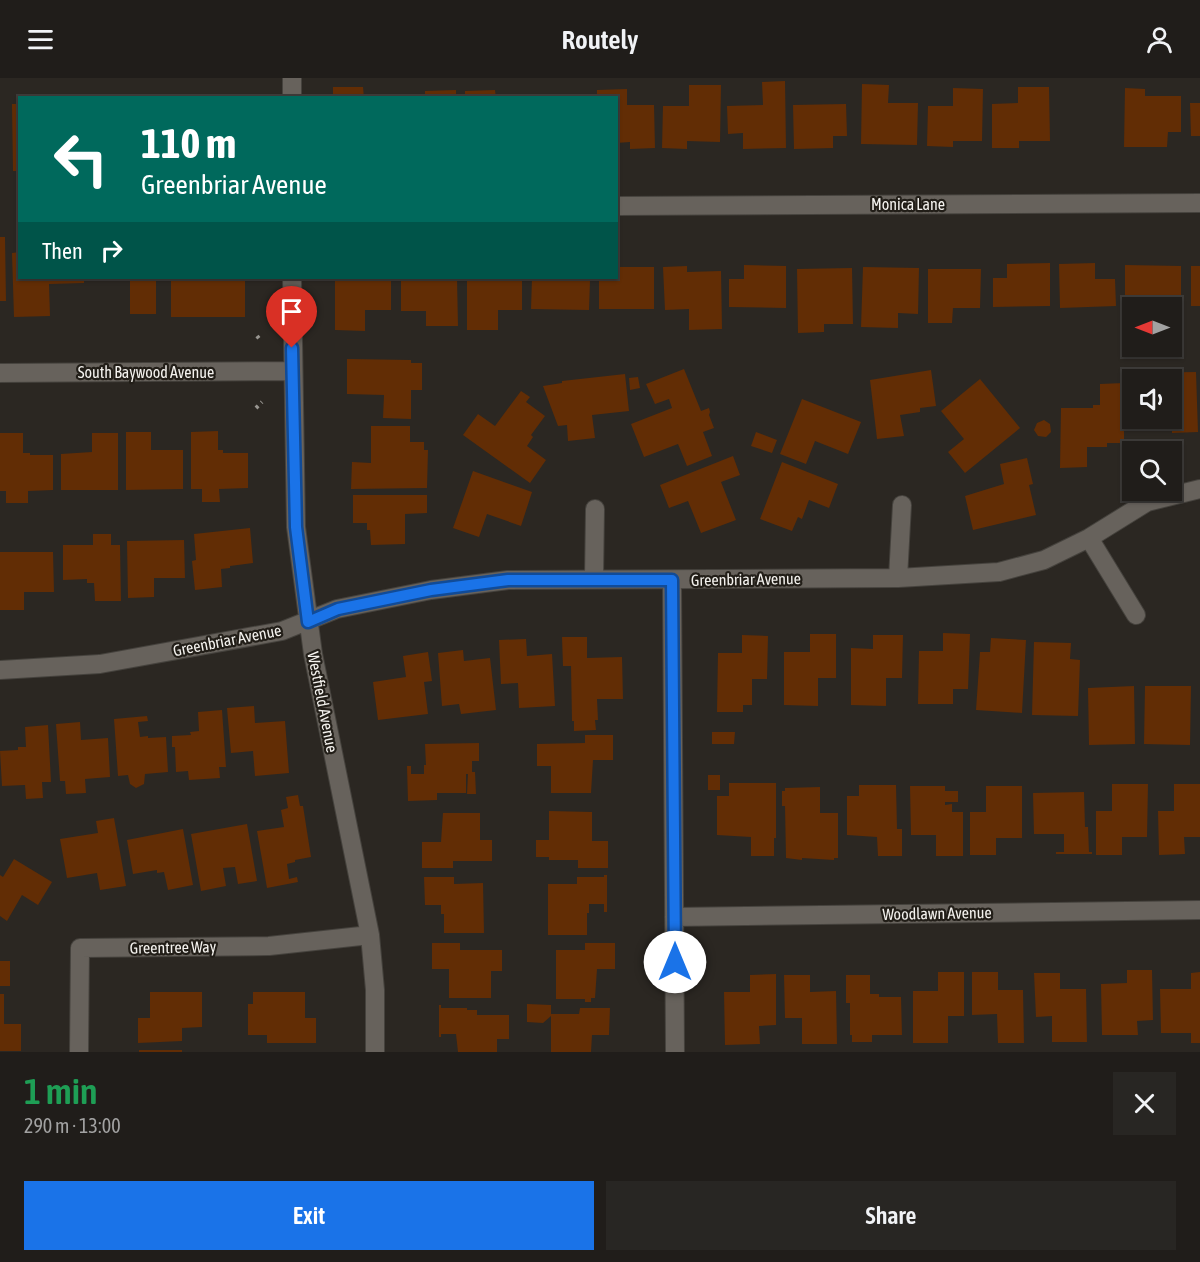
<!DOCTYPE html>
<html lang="en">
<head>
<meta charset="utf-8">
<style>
	body { margin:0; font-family:"Asap Condensed",sans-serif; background:#282623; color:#f1f3f6; height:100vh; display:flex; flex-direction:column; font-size:22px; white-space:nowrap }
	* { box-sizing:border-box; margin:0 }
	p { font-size:20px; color:#a2a2a2 }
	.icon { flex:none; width:33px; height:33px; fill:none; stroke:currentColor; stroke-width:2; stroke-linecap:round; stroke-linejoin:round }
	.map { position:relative; height:974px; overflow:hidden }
	.panel { display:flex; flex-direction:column; background:#201d1a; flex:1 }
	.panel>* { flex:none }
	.banner { position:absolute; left:18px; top:18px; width:600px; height:183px; border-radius:0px; box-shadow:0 2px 4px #0004,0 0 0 2px #3d3b39; background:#00695c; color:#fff; overflow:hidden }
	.needle { width:39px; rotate:270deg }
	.controls { position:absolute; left:1122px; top:219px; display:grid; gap:12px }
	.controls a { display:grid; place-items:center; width:60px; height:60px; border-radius:0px; background:#201d1a; box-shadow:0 2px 4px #0004,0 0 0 2px #3d3b39; font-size:30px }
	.pin { position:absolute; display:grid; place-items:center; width:51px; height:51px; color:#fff; margin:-62px -26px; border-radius:50% 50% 50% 0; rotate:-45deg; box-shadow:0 0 6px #0007 }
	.pin .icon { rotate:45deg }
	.me { position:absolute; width:66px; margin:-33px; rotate:0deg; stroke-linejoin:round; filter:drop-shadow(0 0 4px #0008) }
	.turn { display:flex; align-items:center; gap:21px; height:126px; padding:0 24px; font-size:27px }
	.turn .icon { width:78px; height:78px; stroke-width:2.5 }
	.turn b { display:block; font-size:42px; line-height:51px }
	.then { display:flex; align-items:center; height:57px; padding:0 24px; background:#0003; gap:12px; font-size:22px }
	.round { display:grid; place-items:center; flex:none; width:63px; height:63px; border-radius:0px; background:#282623 }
	.headline { display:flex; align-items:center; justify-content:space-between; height:102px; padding:0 24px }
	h1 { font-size:36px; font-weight:600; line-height:45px; color:#1e9e55 }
	.action { display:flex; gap:12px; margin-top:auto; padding:12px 24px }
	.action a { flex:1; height:69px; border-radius:0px; background:#1a73e8; color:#fff; font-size:24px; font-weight:600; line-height:69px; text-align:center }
	.action a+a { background:#282623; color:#f1f3f6 }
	header { display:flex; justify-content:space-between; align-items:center; height:78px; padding:0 24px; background:#201d1a; font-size:27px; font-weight:600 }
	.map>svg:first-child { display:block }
</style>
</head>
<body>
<header><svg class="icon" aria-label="menu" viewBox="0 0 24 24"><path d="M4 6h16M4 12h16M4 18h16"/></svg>Routely<svg class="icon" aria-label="person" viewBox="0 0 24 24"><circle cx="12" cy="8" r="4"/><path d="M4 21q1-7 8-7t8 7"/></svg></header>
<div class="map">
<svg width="1200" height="974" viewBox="0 0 1200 974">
	<rect width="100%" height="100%" fill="#2b2722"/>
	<path fill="#622d05" d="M785,3L786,70L743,71V55L728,56L727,28L763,27L762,4Z
		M862,6L889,7L888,25H918L917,67L861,66Z
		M689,7H721L720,64L687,63V71L662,70L663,28H689Z
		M333,9H363L364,20H333Z
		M1018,9H1049L1050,63H1019V70H992V26L1018,25Z
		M953,10L983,11L982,63H953V69L927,68L928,28H953Z
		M1125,10L1145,11V18H1181V54H1168L1167,69H1124Z
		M627,11V27H654L655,70L630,71V64L616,65V20H597V12Z
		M456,12V20H425V13Z
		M495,12L496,20H465V13Z
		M1190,25H1200V58H1191Z
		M12,26H20V93H13Z
		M846,26L847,58H833V70L794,71L793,27Z
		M0,159H5L6,223H0Z
		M20,174V200H84V205L49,206L50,238L14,239L12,175Z
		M1050,185V228L993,229V200H1007V186Z
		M1095,185V201H1115L1116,228L1060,230L1059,186Z
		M744,187L786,188V230L729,229V201H744Z
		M1125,187L1181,188V228L1132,230V249H1125Z
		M687,188V194L721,193L722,251L689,252V231L665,232L663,189Z
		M1191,188H1200V228H1191Z
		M618,189H654V231H599V200H616L618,199Z
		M863,189L919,190L918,236L898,235V250L861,249Z
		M852,190L853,246H824V254L798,255L797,191Z
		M928,191H981L980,230H953L952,245H928Z
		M96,200H156V236H130V203H96Z
		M171,200H245V239H171Z
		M335,200H391V232H365V253L335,252Z
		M401,200H457L458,248H426V233H401Z
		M467,200H522V232H498V252H467Z
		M532,200H575V202L590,203L589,232L531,231Z
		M347,281L411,282V285H422V312H411V341L383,340L384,317L347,316Z
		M684,291L701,333L709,330L710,334L709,337L714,350L703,354L712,378L687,388L678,366L644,379L631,346L672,330L669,321L655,326L646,306Z
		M931,292L936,328L920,330V334L900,337L904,358L877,361L870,302Z
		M1196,294L1198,354L1172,355V302H1135V295Z
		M625,296L629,333L592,337L595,360L568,363L567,347L558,348L543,308L562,305V303Z
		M638,299L640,310L630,312L629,300Z
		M980,301L1020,350L965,395L948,374L964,361L941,333Z
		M1124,305V365H1107V369H1087V389L1060,390L1061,330H1093V327H1100V306Z
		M521,313L530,319L526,324L545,338L531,357L533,359L527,368L546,382L530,405L463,357L478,336L495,348Z
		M802,321L861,344L848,376L815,363L806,386L780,376Z
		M1044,342L1050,346L1051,354L1046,359L1038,358L1034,352L1037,345Z
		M371,348H410V364H424V372H428L427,410L351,411L352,384L371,385Z
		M218,353V372H223V375H248V410L219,411L220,424H202V411H191V354Z
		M126,354H151V372H183V411L126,412Z
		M756,354L777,362L772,375L751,368Z
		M0,355H23V375H30V377H53V412L28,413V425H6V413H0Z
		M92,355H118V412H61V376L92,374Z
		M733,378L740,397L721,404L736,442L701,455L688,423L669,430L660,407Z
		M1027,380L1033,406L1029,407L1036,437L973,452L965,418L1004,406L1000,386Z
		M782,384L838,406L829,430L809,422L802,441L798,439L792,453L760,441Z
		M473,393L532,414L521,448L487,436L479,459L453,450Z
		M353,417H427V435L405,436V466L371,467L370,452H367V445H353Z
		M250,450L253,485L230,488V490L221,491L222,509L195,512L192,483L196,482L194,456Z
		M93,456H111V467H120L121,523H95L94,505H87V501L63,502V467H93Z
		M184,462L185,500H154V519L128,520L127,463Z
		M0,474H53L54,514H24V532H0Z
		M943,555L970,556L968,611H953V626H918L919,573H943Z
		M810,556H836V600H818V628L784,627V574H810Z
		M742,557L768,558L767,601H752V627H743V634H717L718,575H742Z
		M873,557H903L902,600H886V628L851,627V570L873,571Z
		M562,559H587V580L622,579L623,621H597L598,642H595L596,652L574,653V643H572L571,588H563Z
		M991,560L1026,562L1022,635L976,632L980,574H990Z
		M526,561L527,578L552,576L555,628L519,630L518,605L501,606L499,562Z
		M1034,564L1071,565L1070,581L1080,582L1078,638L1032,637Z
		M463,572L464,583L490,580L496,632L461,636L459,626L442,628L438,575Z
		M428,574L432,603L424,604L428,636L378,642L373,604L406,599L403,578Z
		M1134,608L1135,666L1089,667L1088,610Z
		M1145,608H1191L1190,667L1144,666Z
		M254,628L255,645L285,643L289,695L255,698L253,673L231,675L227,630Z
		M222,632L226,689H219L220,700L189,702L188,693L176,694L175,669H172V658L191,657L190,654L199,653L198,634Z
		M147,638L148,643L138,644L140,659L148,658V660L166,659L168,694L145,696L144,706L136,710L130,706L128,697L118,698L114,641Z
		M80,644L81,662L108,660L110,699L85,701L86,715L66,716L65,703H60L56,646Z
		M48,647L51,704H42L43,720L26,721L25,707L2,708L0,673L18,672V669H26L25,649Z
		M712,654H735L734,666H712Z
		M585,657H613V682H593L591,715H551V688H537V666L585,665Z
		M479,665V683H472V694H475L476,716H467L468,696H466V715H437V722L408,723L407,688H411V696H424V687H426L425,666Z
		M708,697H720V712H708Z
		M729,705H776V760H774V778H751V759L717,757V718H729Z
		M1112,706H1148L1147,759H1122V777H1096V733H1112Z
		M1174,706H1200V759H1184L1185,776L1159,777L1158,733H1174Z
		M859,707H896L897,751H902V778H878L877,759L847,757V718H859Z
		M910,708H945V713H958V724H945V727L952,726V734H963V778H936V757H911Z
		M986,708H1022V760H996V777H970V734H986Z
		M820,709V735H838V780H834V782L802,780V782L786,780L785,728H782V713H785V710Z
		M1084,714L1085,749H1088L1089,774H1092V776H1056V774H1064V756H1034L1033,715Z
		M298,717L300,728H303L311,779L295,782V784L287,786L289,801L297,799L298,804L267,810L257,753L284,749L281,732L288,730L286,719Z
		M549,733L592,734V763H608V790H578V782H549V779H536V762H549Z
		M443,735H480V762H492V783H453V790H422V764H441Z
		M114,740L126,808L100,812L97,795L67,800L60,761L98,755L96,743Z
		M247,746L257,803L238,806L235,789L223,790L226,808L201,813L191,756Z
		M183,751L193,807L168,812L164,794L157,795V792L133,796L127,762Z
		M14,781L52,804L38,827L22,817L7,843L0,838V797L3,799Z
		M604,797H607V834H604V826H589V835H587V857H548V806H577V799H604Z
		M424,799H454V806L483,805L484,855H444V836H441V827H425Z
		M432,865H460V872H502V893H491V920H449V891H432Z
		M585,865H615V891H597L595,920H591V924H585V921H556V872H585Z
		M0,883H10V908H0Z
		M1127,892H1152L1153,942L1137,943L1138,957H1102L1101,906L1127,905Z
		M938,894H964V938H948V965H913V913H938Z
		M972,894H998V912H1023L1024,965H998L997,936L972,937Z
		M1200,894V965H1191V955H1161L1160,911H1191V895Z
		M1034,895H1060V911H1086L1087,964H1052V938L1036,939Z
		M776,896V947L759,948L760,966L725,967L724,914H750V897Z
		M784,897H810V914L836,913L837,966H802V940H785Z
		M846,897H870V916H879V919H901L902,957H872V964H852V957H850V925H846Z
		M150,914H202V949L182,950V963L138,965V940H150Z
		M253,914H305V940H316V965H267V957H248V926H253Z
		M0,916H4V946H21V973H0Z
		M527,926L551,927V936H579L580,930H610L609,957H592L591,974H551V938L543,945L527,944Z
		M439,927H441V930H467V932H477V937H509V961H497V974H458L456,956H441V959H439Z
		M139,972H182V974H139Z"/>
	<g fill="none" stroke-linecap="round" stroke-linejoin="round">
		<defs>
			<path id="minor" d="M292,20V0
				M616,128L1200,125
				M292,200L296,449L313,576L370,857L375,912V974
				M0,295L292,293
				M1089,460L1136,537
				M898,500L902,427
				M594,501L595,431
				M672,502L675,974
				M0,592L100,586L282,553L337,531L431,512L508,502L898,500L999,494L1044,482L1089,460L1147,424L1200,411
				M674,839L1200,832
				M79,974L80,870L269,868L370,857"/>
		</defs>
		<use href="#minor" stroke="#45423d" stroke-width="20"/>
		<path stroke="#989590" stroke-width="4" stroke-dasharray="3 4.5" stroke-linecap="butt" d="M257,258L261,263
			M256,330L262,324"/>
		<use href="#minor" stroke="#67625c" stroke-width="18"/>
	</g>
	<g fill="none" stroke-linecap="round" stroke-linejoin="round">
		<defs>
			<path id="route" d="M292,270L296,449L308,544L338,531L431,512L508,502H672L675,884"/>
		</defs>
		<use href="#route" stroke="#114b97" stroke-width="15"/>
		<use href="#route" stroke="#1a73e8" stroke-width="10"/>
	</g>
	<g text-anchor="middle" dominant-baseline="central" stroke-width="4.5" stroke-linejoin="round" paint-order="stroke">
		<g font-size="16" fill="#f4f2ee" stroke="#221e18">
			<text x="908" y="126">Monica Lane</text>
			<text x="146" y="294">South Baywood Avenue</text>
			<text transform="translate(746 501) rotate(-1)">Greenbriar Avenue</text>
			<text transform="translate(227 562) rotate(-11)">Greenbriar Avenue</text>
			<text transform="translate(323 624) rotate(79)">Westfield Avenue</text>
			<text transform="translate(937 835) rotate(-1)">Woodlawn Avenue</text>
			<text transform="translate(173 869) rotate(-1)">Greentree Way</text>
		</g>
	</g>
</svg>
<div class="controls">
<a><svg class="needle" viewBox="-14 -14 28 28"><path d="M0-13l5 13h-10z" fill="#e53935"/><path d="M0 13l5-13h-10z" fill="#a2a2a2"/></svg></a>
<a><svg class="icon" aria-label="sound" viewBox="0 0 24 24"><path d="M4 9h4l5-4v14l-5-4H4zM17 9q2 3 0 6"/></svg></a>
<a><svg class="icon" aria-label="search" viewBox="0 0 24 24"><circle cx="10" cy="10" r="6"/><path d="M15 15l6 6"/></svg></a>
</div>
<div class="pin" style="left:292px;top:270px;background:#d93025"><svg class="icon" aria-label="arrive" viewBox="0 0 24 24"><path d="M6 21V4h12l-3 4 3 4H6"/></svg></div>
<svg class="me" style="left:675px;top:884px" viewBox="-20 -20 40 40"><circle r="19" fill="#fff"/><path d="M0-13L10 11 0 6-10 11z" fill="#1a73e8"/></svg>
<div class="banner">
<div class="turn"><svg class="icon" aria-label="left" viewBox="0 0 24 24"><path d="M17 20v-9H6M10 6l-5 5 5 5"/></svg><div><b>110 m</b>Greenbriar Avenue</div></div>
<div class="then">Then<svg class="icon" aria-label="right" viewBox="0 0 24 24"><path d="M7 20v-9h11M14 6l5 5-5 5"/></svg></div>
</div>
</div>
<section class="panel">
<div class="headline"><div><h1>1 min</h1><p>290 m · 13:00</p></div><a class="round"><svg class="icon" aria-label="close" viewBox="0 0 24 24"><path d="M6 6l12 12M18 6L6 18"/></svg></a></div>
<div class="action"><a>Exit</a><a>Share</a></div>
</section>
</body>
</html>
